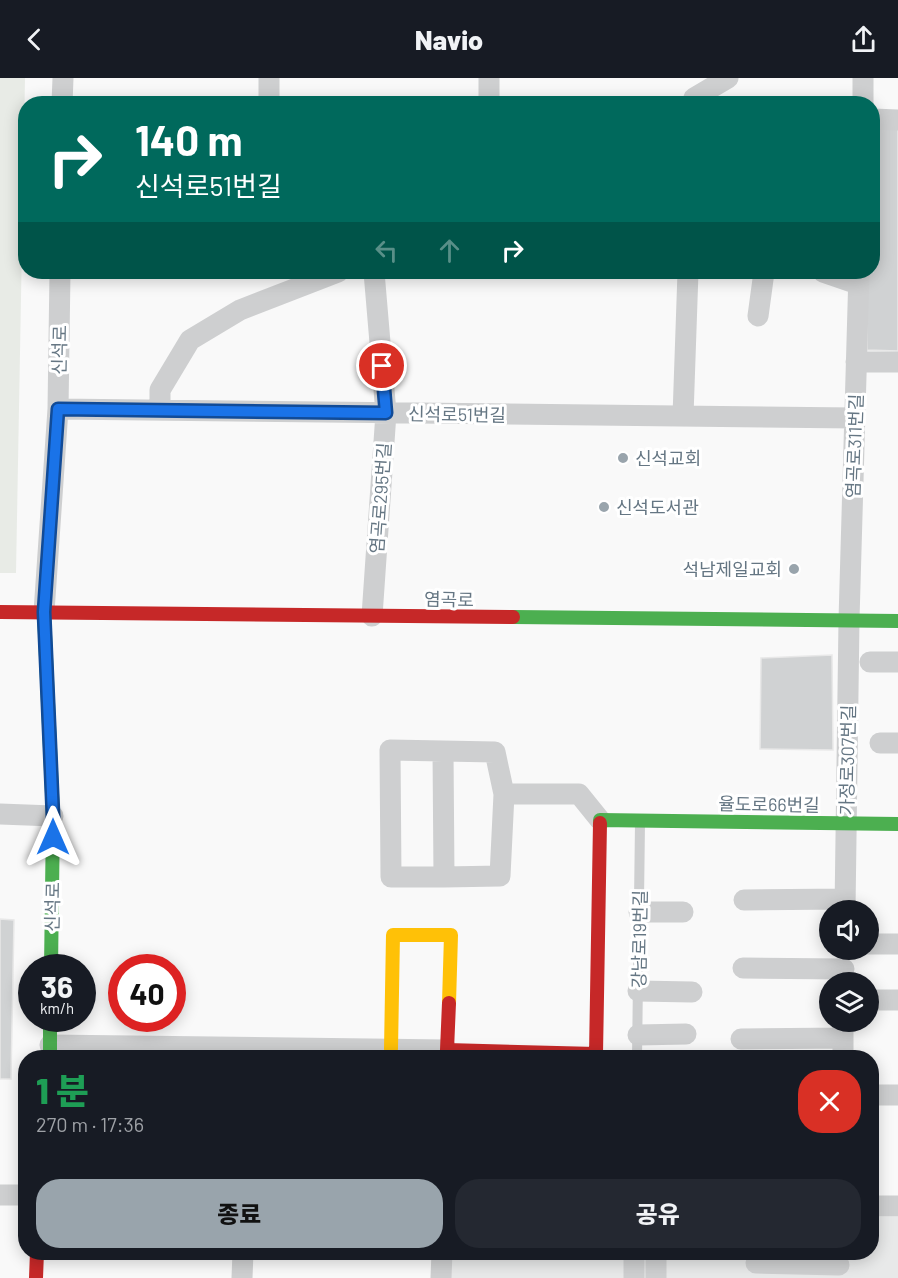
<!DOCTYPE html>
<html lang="ko">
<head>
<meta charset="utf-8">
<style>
	body { margin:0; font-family:Barlow,"Noto Sans KR",sans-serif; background:#242831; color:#f1f3f6; height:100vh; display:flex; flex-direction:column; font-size:22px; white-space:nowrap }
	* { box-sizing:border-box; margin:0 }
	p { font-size:20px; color:#9ea1a6 }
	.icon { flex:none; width:33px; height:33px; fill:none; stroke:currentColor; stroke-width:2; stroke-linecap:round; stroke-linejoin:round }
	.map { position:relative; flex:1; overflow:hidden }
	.side { position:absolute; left:18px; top:972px; width:861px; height:210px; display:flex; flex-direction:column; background:#171b24; border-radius:24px; box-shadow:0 3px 15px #0003 }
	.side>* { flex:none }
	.top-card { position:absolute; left:18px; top:18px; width:862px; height:183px; border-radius:24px; box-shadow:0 3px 15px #0003; background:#00695c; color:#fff; overflow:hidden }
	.fabs { position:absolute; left:819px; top:822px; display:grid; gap:12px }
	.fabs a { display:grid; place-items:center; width:60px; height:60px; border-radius:50%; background:#171b24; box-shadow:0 3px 15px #0003; font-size:30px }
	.speed { position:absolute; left:18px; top:876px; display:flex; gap:12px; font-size:30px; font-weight:700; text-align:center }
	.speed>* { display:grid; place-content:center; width:78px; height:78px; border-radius:50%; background:#171b24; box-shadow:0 3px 15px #0003; line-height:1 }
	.speed small { font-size:15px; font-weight:400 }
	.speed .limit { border:9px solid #d22; background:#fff; color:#111 }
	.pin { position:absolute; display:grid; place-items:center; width:51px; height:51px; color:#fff; margin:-26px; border:3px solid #fff; border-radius:50%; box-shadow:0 2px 6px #0007 }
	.me { position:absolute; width:66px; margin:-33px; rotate:0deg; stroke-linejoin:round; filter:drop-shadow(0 0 4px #0008) }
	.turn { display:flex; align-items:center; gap:21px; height:126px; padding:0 18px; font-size:27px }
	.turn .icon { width:78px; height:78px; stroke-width:2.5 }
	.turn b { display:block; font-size:42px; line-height:51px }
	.lanes { display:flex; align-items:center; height:57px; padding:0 18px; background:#0003; justify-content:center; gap:30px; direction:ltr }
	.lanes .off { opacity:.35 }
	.round { display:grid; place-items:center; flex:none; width:63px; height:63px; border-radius:24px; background:#242831 }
	.head { display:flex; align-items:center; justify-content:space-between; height:102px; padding:0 18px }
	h1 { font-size:36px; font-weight:800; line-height:45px; color:#1e9e55 }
	.button { display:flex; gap:12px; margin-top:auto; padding:12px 18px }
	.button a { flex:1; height:69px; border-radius:24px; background:#99a4ac; color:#111; font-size:24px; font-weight:800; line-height:69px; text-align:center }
	.button a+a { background:#242831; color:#f1f3f6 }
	header { display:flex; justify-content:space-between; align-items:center; height:78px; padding:0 18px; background:#171b24; font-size:27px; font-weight:800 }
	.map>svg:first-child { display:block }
</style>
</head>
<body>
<header><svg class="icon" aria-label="back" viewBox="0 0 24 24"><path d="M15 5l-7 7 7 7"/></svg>Navio<svg class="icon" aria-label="share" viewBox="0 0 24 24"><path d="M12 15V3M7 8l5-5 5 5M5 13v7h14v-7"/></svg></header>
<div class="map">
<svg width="898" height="1200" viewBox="0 0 898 1200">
	<rect width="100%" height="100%" fill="#f9f9f9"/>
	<path fill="#e8e9e9" d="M872,1139H898V1200H448V1175L872,1174Z"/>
	<path fill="#e8ebe6" d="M0,0H25L16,495H0Z"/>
	<path fill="#d0d2d3" stroke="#e8e8e8" stroke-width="1.5" d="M873,49L898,50V273L867,272V194H873Z
		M832,577L833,672L760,671L761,580Z
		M0,841L14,842L11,1001H0Z"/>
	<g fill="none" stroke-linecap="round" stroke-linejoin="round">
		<path stroke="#cecfd0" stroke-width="10" d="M637,980L640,745"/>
		<path stroke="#cecfd0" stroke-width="21" d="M489,0V26
			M694,20L728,0
			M62,26L63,0
			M269,26V0
			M863,26V0
			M873,41L898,42
			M823,194L858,206
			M758,238L764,194
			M856,284H898
			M58,331L855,340
			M160,332V312L190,262L240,232L338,194
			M683,338L688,194
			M44,534L58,331L60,194
			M372,538L386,335L374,194
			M870,584H898
			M880,665H898
			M443,673L390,672L391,799H444
			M504,716L500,798L444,799L443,673L495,674L504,716H579L600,742
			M0,736L53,738
			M744,822L845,821
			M845,832L849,542L859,194
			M639,834H683
			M868,866H898
			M743,890L844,891
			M638,913L692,914
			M868,922H898
			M638,957L686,956
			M741,961L843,960
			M50,967L447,972V980
			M843,980V944
			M872,1017H898
			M0,1117H26
			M872,1128H898
			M756,1185L839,1187
			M242,1200L243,1174
			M441,1200L442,1174
			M634,1200V1174
			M656,1200V1174"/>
		<path stroke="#4caf50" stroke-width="14" d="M44,534L53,738L51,890
			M513,539L898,543
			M600,745V742L898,746
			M50,940V980"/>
		<path stroke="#ffc107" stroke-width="14" d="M391,971L393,857H451L449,925"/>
		<path stroke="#c62828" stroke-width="14" d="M0,534L513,539
			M449,925L447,972L596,976L600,745
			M36,1200L37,1174"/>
	</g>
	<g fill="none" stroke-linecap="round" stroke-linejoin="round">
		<defs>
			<path id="route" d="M53,759V738L44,534L58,331L386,335L382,288"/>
		</defs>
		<use href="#route" stroke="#114b97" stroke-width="15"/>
		<use href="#route" stroke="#1a73e8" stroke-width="10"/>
	</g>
	<g fill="#99a4ac" stroke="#fff" stroke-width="2">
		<circle cx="623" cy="380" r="6"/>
		<circle cx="604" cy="429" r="6"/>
		<circle cx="794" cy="491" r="6"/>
	</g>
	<g text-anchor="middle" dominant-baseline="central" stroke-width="6" stroke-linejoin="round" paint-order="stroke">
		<g font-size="18" fill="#657683" stroke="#fff">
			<text transform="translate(59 272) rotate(-89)">신석로</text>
			<text transform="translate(457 336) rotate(1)">신석로51번길</text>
			<text transform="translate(854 368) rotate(-88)">염곡로311번길</text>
			<text transform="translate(380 420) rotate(-86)">염곡로295번길</text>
			<text transform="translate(449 521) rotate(1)">염곡로</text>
			<text transform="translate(847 682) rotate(-89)">가정로307번길</text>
			<text transform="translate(769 726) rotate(1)">율도로66번길</text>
			<text transform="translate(52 829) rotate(-89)">신석로</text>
			<text transform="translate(639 861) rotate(-89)">강남로19번길</text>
		</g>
		<g font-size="18" fill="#657683" stroke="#fff" text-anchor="start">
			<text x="635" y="380">신석교회</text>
			<text x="616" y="429">신석도서관</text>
			<text x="782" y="491" text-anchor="end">석남제일교회</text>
		</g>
	</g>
</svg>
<div class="fabs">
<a><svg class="icon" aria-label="sound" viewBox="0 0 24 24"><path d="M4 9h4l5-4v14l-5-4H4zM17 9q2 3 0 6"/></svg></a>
<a><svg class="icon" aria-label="layers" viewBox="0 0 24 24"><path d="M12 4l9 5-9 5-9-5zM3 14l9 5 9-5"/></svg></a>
</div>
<div class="speed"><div>36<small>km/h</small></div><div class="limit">40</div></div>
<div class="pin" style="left:382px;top:288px;background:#d93025"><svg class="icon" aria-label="arrive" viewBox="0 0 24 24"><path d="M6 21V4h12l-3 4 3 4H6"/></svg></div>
<svg class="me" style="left:53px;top:759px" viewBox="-20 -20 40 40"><path d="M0-17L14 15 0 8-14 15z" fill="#1a73e8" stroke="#fff" stroke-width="4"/></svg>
<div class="top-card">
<div class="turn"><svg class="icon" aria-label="right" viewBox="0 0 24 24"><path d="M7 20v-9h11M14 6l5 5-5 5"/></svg><div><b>140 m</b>신석로51번길</div></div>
<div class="lanes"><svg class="icon off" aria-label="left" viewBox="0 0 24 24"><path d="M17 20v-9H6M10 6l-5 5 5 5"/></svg><svg class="icon off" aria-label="ahead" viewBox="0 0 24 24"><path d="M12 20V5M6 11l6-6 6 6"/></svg><svg class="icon" aria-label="right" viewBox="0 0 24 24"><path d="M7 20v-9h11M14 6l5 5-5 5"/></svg></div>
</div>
<section class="side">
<div class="head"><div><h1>1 분</h1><p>270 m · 17:36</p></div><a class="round" style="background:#d93025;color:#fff"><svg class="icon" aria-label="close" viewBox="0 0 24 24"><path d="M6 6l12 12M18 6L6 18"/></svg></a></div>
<div class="button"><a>종료</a><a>공유</a></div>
</section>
</div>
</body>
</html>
